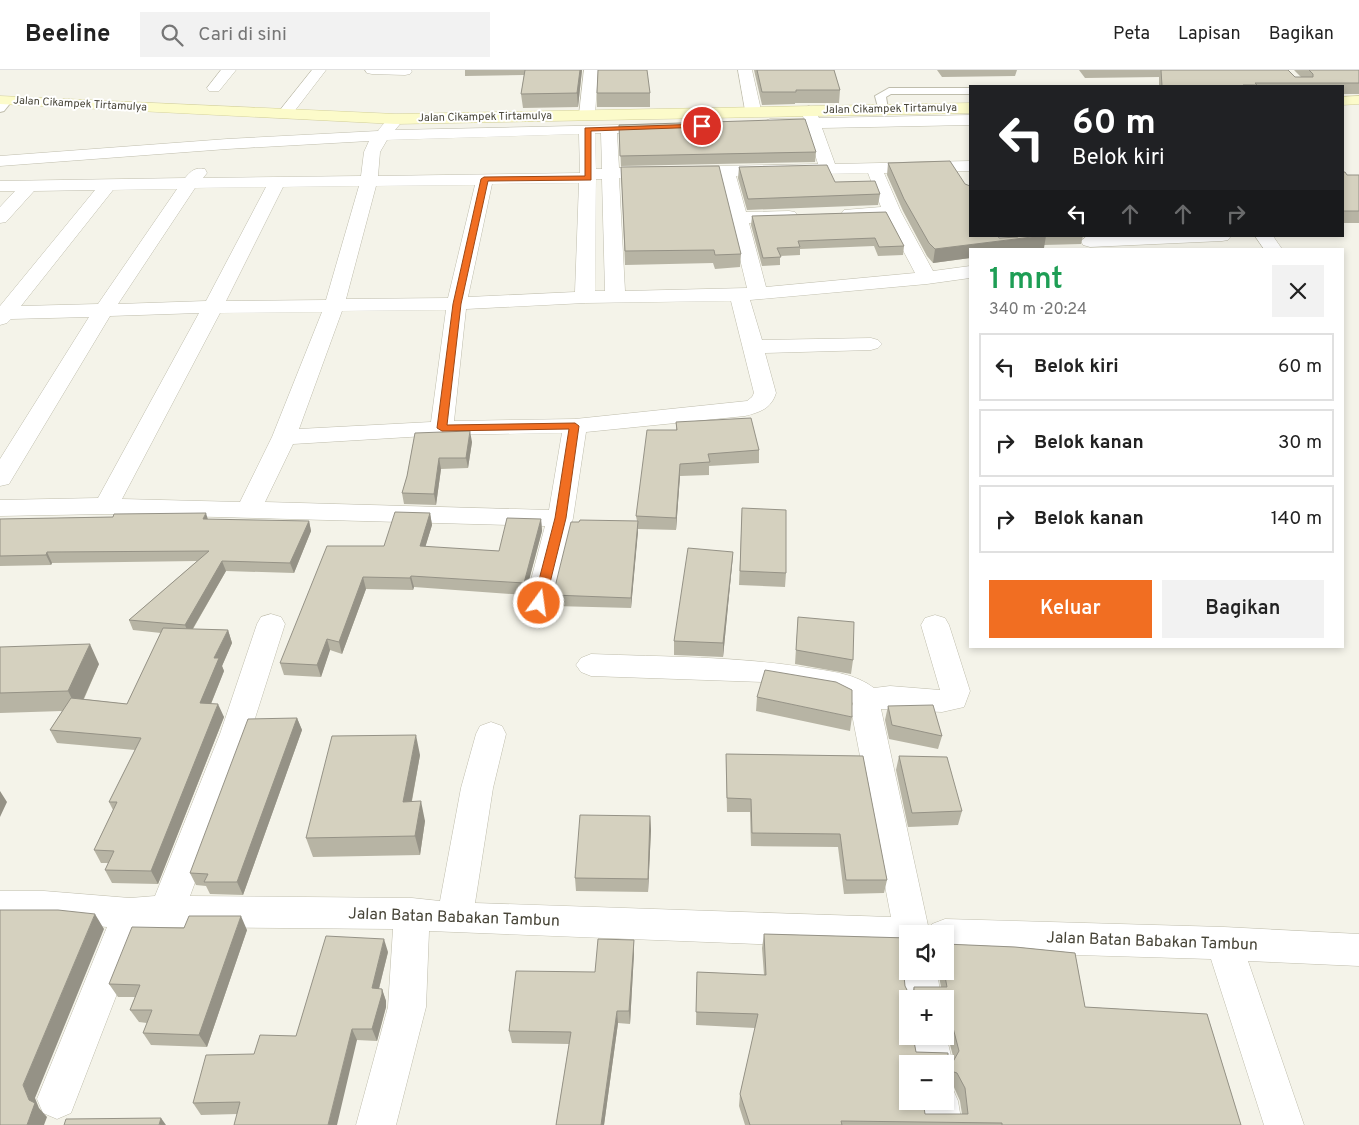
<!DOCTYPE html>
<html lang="id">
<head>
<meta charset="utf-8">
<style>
	body { margin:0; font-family:Overpass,sans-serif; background:#f2f2f2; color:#222; height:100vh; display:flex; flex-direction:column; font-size:19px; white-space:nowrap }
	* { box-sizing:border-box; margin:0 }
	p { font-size:16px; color:#767676 }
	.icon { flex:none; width:28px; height:28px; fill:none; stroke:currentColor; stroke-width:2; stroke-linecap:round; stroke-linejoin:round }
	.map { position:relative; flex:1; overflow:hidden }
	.details { position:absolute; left:969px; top:178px; width:375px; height:400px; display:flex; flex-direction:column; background:#fff; border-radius:0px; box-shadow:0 2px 8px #0003 }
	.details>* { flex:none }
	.banner { position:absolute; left:969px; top:15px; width:375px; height:152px; border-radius:0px; box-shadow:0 2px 8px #0003; background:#202124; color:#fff; overflow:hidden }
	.controls { position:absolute; left:899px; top:855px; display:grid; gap:10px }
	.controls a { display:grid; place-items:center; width:55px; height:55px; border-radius:0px; background:#fff; box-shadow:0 2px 8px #0003; font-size:25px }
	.pin { position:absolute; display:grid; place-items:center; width:42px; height:42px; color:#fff; margin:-21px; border:2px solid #fff; border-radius:50%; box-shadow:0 1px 5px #0007 }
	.me { position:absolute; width:55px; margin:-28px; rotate:14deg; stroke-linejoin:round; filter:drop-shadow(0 0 4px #0008) }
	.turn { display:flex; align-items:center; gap:18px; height:105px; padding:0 20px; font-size:22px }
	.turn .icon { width:65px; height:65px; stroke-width:2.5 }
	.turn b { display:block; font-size:35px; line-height:42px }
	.lanes { display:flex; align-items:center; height:48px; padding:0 20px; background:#0003; justify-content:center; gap:25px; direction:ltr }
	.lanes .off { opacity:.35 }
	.round { display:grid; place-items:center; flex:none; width:52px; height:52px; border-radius:0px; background:#f2f2f2 }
	.overview { display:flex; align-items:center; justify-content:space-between; height:85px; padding:0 20px }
	h1 { font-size:30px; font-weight:600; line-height:38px; color:#1e9e55 }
	.primary-button { display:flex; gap:10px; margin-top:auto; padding:10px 20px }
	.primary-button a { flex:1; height:58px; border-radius:0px; background:#f16e22; color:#fff; font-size:20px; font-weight:600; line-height:58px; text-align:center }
	.primary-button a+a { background:#f2f2f2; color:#222 }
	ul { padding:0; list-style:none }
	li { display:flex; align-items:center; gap:15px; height:68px; margin:0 10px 8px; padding:0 10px; border:2px solid #e0e0e0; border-radius:0px }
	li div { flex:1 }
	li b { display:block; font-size:19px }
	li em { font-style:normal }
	header { display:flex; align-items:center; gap:30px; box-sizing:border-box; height:70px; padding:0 25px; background:#fff; border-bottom:1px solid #e0e0e0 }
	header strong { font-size:24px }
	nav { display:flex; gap:28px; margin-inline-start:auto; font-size:18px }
	.search { width:350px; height:45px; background:#f2f2f2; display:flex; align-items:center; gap:12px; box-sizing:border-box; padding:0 18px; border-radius:0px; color:#767676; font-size:19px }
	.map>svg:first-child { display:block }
</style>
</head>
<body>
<header>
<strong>Beeline</strong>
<div class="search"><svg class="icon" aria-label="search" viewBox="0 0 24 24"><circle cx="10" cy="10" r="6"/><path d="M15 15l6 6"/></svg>Cari di sini</div>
<nav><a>Peta</a><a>Lapisan</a><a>Bagikan</a></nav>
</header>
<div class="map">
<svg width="1359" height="1055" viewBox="0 0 1359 1055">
	<rect width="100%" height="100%" fill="#f4f3e9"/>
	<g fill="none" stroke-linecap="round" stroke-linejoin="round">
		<defs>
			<path id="lane" d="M889,18H970V24H891L886,27L888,39L887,41H879L875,26Z
				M7,28L12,31L4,41L0,42V32Z"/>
			<path id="street" d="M221,0H236L219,21H209L207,18Z
				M312,0H326L290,47H280L277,44Z
				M365,0H411L412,1L410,4L405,5L372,4L367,3Z
				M584,0H598L595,45L592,48H582L579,45Z
				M738,0H752L761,40L758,43H748L745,40Z
				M809,36L814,38L819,48L970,45V55L822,58L835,94L970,91V101L884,103L901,142L933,201L970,196V208L927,214L750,230L762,270L871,268L878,270L882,274L878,278L871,280L765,283L776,323C771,339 760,342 745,346L586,362L573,448L553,533L549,540L539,542L529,540L525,533L545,456L106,444L0,446V430L98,428L199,243L110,246L12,409L9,414L0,416V389L89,247L11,249L7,253L0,255V236L95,120L34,121L6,152L0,153V137L15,121H0V111L185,108C191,101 195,97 205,99L207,103L203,108L361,106L364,82L369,71L227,79L0,96V86L227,69L378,61C384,53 387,48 397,51L400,54L395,60L661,54L663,57L661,60L655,62L617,63L619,98L818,94L807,58L770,59L765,57L762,54L765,51L770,49H804L801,41L804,38ZM595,63H601L602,99H596ZM579,64L580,103L378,106L380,82L387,70ZM868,103L881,137L844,140L841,144L844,148L850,149L886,148L915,203L766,217L749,153L789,151L795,150L798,146L795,142L789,141L746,142L736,106ZM720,106L747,218L625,221L619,108ZM596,109H602L605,221H595ZM579,113L575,222L468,227L492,114ZM475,115L448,228L346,229L376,116ZM359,116L326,230L226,231L283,117ZM266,117L206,231L118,234L195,118ZM177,119L98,234L21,236L113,120ZM731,231L754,323L752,327L747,331L575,349L454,351L466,239L585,233ZM446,240L431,352L299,359L342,241ZM322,242L272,367L240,432L122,429L220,243ZM562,363L549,440L265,432L293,374L442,365Z
				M1087,166H1231L1228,170L1222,171L1090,177L1083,175L1081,171Z
				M1255,166H1273L1282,179H1264Z
				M271,544L281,547L285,554L250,664L190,826L412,828L440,831L461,718L476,664L480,656L491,652L502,656L506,664L493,718L475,833L891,847L851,639L853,633L844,627L835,624L763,612L591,606L581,602L576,595L581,588L591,584C664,587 737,586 809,598C831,601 856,604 874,618L890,616L940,620L921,555L925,548L935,545L945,548L949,555L970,621L964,637L942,642L881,639L929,860L932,854L945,849L1224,857L1359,864V896L1248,891L1304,1055H1264L1211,889L945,881V864H908V880L429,861L426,937L396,1055H356L388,937L393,859L167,857L142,859L71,1043L57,1049L43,1043L37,1029L107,857L44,851L0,853V821H44L130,828L155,826L220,664L257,554L261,547Z
				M908,888V901H937L941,929H908V939L903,929L900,901L905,889Z
				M945,961L953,994L945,1008V994H913L909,966H945Z
				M945,1014L952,1017L958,1031L962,1055H922L918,1031H945Z"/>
			<path id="secondary" d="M0,26L396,44L970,33V43L396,54L0,34Z
				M1359,26V34L1342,35V27Z"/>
		</defs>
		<use href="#lane" stroke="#bfbdac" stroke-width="2"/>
		<use href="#street" stroke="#bfbdac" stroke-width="1"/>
		<use href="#secondary" stroke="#d2cf9a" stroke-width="1"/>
		<use href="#lane" fill="#fff" fill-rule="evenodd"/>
		<use href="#street" fill="#fff" fill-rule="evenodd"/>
		<use href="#secondary" fill="#fcfbca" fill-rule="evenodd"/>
	</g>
	<path fill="#b7b4a4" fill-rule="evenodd" d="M465,0H582L578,37L523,38L521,24L524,5L465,6Z
		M754,0H834L840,20L839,33H795V34L762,35Z
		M937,0H1017L1015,6L942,7Z
		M1079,0H1288L1295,7H1301L1294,0H1359V24H1342V16H1159V7L1085,8Z
		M597,23H650V37H597Z
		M619,55L816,82L815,92L621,96Z
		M888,93L970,166L999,168H1009L1008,166H1083L1081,174L1044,175V178L1041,179H970V188L933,193L927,186L903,141L887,105Z
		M621,97L741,184L740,197L715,199L713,193L625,195Z
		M739,97L835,112L880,124L878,135L747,140L738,108Z
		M1342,102L1347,105H1359V153H1342Z
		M886,142L904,176L903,185L878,186L874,176L800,179V185L780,186V195L762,196L751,155L752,146Z
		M676,352L759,380V393L709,396V405L680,406L676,460L638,459L631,538L554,536L553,525L637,451L636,446L676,360Z
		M415,363L472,372L468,398L441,399L436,435L404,434L402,423L407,406Z
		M742,438L786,503L785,517L739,515Z
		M430,443L432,455L425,477L499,481L541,449L542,461L525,525L414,517L413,520L366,519L342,584L330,580L321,607L284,605L280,593L384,476Z
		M113,447L208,450L309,451L311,461L294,503L226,501L193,559L228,560L232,573L222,596L224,601L211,634L224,647L158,814L112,813L105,800L108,793H101L94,780L113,740L109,732L135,680L57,673L50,660L62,641L0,643V577L99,594L84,629L127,634L161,563L133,560L129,550L197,491L52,493L51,495L0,496V449Z
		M733,482L732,495L723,587L674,585V571Z
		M798,547L853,590L851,604L795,594Z
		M757,627L852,647L850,661L756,641Z
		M888,636L942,666L938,679L889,669L885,650Z
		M297,648L302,660L243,825L210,824L206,816L196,815L190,803Z
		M726,684L863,686L887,810L884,823L844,824L838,777L751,776L750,742H727L726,697Z
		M420,685L412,731L425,751L420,785L313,787L306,768Z
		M899,686L962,741L958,755L908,757L896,700Z
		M650,746L651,760L648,822L576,821L575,808Z
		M184,858L247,860L207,977L151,975L143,963L147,953L139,952L130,940L135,927H118L109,914Z
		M764,864L908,868V886L903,888L902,891L905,916L911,927L914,917H941L938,901H945V874L1015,877L1075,883L1085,937L1207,944L1241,1055H745L739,1036L740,1024L755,958L696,955L697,902L764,905L762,878ZM908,929H945V960L946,959L954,990L950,997L948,995V983L916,982L913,966H908ZM908,994H945V1024L948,1014L953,1015L960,1031L962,1044H925L923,1031H908Z
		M634,870V883L630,954L618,953L604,1055H556L569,974L512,973L509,961L595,902Z
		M388,882L379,919H382L386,931V937L377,971L357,970L237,1044L201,1045L193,1033L254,984L296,966Z"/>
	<path fill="#959286" d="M580,0H582L578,37L577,23Z
		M1040,166H1046L1044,178L970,179V188L933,193L935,179Z
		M470,361L472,372L468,398L466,388Z
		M439,388L441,399L436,435L434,424Z
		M680,394V406L676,460V448Z
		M206,443L209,453L203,449Z
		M430,443L432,455L422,488L420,476Z
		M541,449L542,461L525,525L524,513Z
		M309,451L311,461L294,503L290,493Z
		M638,451V462L631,538V528Z
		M47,482L52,493L51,495L46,485Z
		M733,482L732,495L723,587V573Z
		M222,491L226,501L189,565L185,555Z
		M411,506L414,517L413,520L410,508Z
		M363,507L366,519L342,584L339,572Z
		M228,560L232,573L222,596L224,601L206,646L200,633L214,588Z
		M327,569L330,580L321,607L317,595Z
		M90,574L99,594L78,641L68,621Z
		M218,634L224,647L158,814L151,801Z
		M297,648L302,660L243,825L237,812Z
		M416,665L420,685L408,751L403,732Z
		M0,721L7,732L0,747Z
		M421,731L425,751L420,785L415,766Z
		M650,746L651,760L648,822V809Z
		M95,844L104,859L35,1028L39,1038L47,1047L44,1055H27L29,1030L23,1015Z
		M241,846L247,860L207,977L199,965Z
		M384,869L388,882L376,930L372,918Z
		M634,870V883L630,954L629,941Z
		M908,874L907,886L903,888L898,900L902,887Z
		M382,919L386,931V937L377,971L372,959Z
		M617,941L618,953L604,1055H601Z
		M352,959L357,970L337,1055H328Z
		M161,1048L166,1055H159Z"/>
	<path fill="#d5d1bf" stroke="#959286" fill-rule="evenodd" d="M525,0H580L577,23L521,24Z
		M598,0H647L650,23H597Z
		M757,0H834L840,20H796V22H762Z
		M1161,0H1288L1295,7H1313V4L1309,0H1359V13H1255L1257,15H1243L1244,16H1162Z
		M805,49L816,82L620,86L619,55Z
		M950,91L965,114L970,116V166H998L999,168L1018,167L1017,166H1040L935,179L929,173L904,129L888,93Z
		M827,95L835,112L875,111L880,124L748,129L739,97Z
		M719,96L741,184L715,185L714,180L625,181L621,97Z
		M1342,102H1345L1347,105H1359V141H1342Z
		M886,142L904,176L879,177L875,168L798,171L800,177L777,178L781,187L763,188L752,146Z
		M751,348L759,380L708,384L710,392L680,394L676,448L636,446L647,360H677L676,352Z
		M470,361L466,388H439L434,424L402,423L407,406L415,363Z
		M742,438L786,440V503L740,501Z
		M395,442L430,443L420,476L499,481L507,448L541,449L524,513L411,506L410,508L363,507L339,572L327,569L317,595L280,593L327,476H384Z
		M206,443L203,449L309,451L290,493L222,491L185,555L129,550L209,481L47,482L46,485L0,486V449L113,447L114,444Z
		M580,450L638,451L631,528L553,525L571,452H579Z
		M688,478L733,482L723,573L674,571Z
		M798,547L854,552L853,590L796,580Z
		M163,558L228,560L214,588H219L200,633L218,634L151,801L105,800L114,781L94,780L117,732H109L141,668L50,660L71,628L127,634Z
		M90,574L68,621L0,623V577Z
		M765,600L836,612L852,620V647L757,627Z
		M933,635L942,666L892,655L888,636Z
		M297,648L237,812H204L208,804L190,803L248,649Z
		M416,665L403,732L421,731L415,766L306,768L332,666Z
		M726,684L863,686L887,810H846L840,764L752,763L751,729L727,728Z
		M899,686L947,687L962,741L912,743Z
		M580,745L650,746L648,809L575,808Z
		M0,840H58L95,844L23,1015L29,1030L35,1033L27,1055H0Z
		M189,846H241L199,965L143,963L152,940H130L140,915L109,914L132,857L184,858Z
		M764,864L908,868V874L902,887L905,916L911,928L914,926V917H947L944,901L945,874L1015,877L1075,883L1085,937L1207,944L1241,1055H1002V1053L841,1051L842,1055H750L740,1024L758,944L696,942L697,902L766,905ZM908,929H945V951H947L948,947L950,946L959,981L950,997L948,995V983L916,982L913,966H908ZM908,994H945V1017L948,1016V1000L957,1003L965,1018L968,1044H925L923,1031H908Z
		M326,866L384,869L372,918L382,919V924L372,959H352L328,1055H234L240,1032L193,1033L206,985L254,984L260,965L296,966Z
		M598,869L634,870L629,941H617L601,1055H556L571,962L509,961L516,901L595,902Z
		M161,1048L159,1055H64L66,1049Z"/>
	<path fill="#f16e22" stroke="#9d4816" d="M702,54L704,55V57L591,61V110L488,111L461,234L447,355L575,353L579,356L566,448L545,533L539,537L535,536L533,533L555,448L569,359L442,361L437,358L453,234L481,109L484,107L585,106V58Z"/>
	<g text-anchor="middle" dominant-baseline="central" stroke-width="4" stroke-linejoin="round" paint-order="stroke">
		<g font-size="11" fill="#474437" stroke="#fff">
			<text transform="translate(80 34) rotate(3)">Jalan Cikampek Tirtamulya</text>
			<text transform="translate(890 39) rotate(-1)">Jalan Cikampek Tirtamulya</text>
			<text transform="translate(485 47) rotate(-1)">Jalan Cikampek Tirtamulya</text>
		</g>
		<g font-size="16" fill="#474437" stroke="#fff">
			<text transform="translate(454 848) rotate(2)">Jalan Batan Babakan Tambun</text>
			<text transform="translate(1152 872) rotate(2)">Jalan Batan Babakan Tambun</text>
		</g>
	</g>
</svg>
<div class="controls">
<a><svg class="icon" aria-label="sound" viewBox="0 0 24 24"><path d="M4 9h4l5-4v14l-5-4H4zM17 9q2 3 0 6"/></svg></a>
<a>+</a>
<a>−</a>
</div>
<div class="pin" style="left:702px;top:56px;background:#d93025"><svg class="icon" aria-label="arrive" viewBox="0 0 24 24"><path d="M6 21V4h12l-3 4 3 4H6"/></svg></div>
<svg class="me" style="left:539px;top:533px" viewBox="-20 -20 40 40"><circle r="17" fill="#f16e22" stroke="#fff" stroke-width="3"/><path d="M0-11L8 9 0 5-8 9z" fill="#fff"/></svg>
<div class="banner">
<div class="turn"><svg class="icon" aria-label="left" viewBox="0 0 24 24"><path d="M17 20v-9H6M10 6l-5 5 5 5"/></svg><div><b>60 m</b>Belok kiri</div></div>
<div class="lanes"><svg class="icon" aria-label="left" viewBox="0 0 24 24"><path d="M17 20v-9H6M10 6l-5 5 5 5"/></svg><svg class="icon off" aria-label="ahead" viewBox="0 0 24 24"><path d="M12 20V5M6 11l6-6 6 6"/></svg><svg class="icon off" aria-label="ahead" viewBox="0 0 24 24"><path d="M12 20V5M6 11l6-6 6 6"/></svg><svg class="icon off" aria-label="right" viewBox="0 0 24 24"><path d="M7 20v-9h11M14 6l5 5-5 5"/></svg></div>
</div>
<section class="details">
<div class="overview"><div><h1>1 mnt</h1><p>340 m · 20:24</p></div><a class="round"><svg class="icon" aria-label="close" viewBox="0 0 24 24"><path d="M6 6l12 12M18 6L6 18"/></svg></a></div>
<ul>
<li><svg class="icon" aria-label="left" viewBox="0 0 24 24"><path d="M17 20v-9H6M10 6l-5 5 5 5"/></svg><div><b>Belok kiri</b></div><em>60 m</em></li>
<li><svg class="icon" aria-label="right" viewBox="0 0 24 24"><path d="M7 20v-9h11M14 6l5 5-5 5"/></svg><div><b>Belok kanan</b></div><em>30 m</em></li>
<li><svg class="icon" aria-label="right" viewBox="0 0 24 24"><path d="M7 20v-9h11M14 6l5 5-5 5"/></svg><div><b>Belok kanan</b></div><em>140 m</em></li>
</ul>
<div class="primary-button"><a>Keluar</a><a>Bagikan</a></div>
</section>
</div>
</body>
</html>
